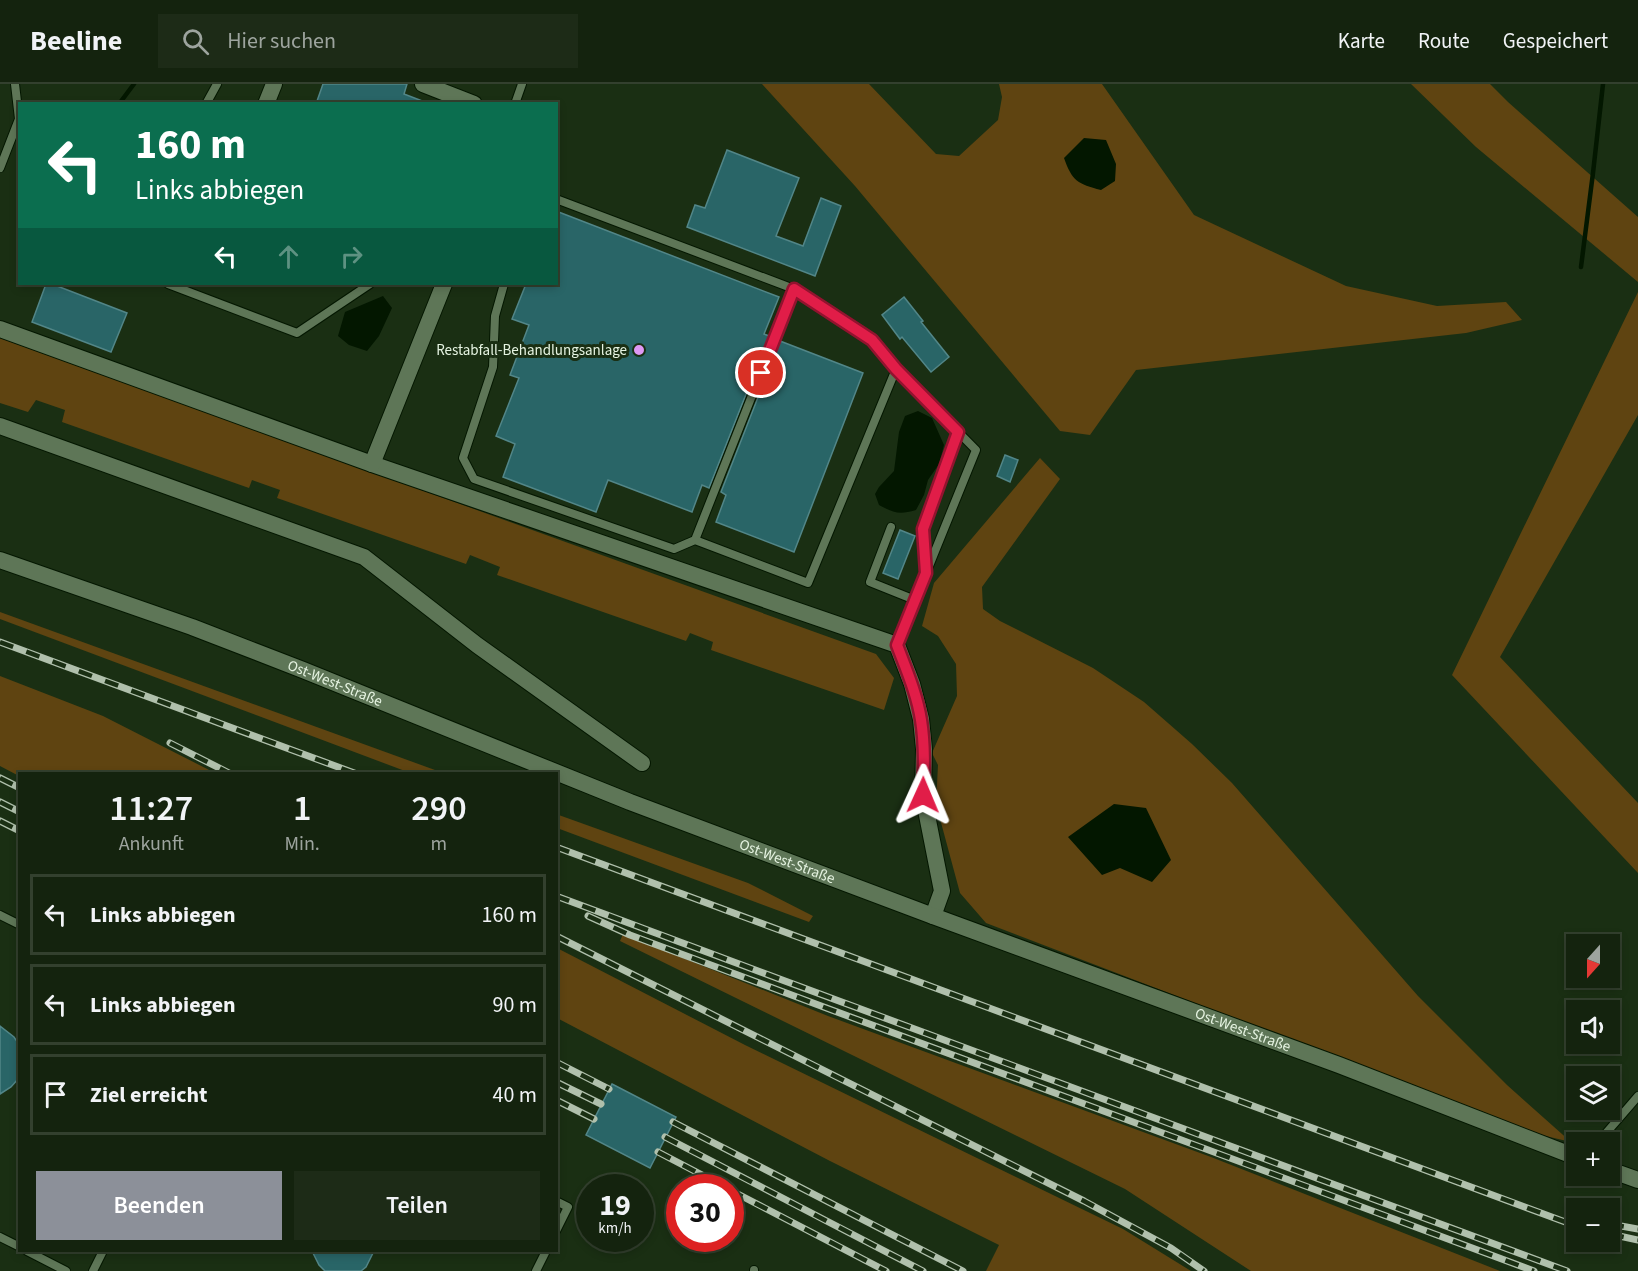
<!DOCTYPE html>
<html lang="de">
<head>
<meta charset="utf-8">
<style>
	body { margin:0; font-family:"Source Sans 3",sans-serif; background:#1d2b17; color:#f1f3f6; height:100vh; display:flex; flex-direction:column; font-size:22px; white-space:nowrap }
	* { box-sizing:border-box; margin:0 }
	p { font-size:20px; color:#9da49e }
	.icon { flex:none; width:33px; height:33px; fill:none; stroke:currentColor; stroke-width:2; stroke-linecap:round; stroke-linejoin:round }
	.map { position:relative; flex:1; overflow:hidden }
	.side { position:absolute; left:18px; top:688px; width:540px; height:480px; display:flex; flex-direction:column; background:#14230e; border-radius:0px; box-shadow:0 3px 9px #0003,0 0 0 2px #33402e }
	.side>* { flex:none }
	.top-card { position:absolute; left:18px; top:18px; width:540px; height:183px; border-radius:0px; box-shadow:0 3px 9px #0003,0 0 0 2px #33402e; background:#0b6e4f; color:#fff; overflow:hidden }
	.needle { width:39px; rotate:201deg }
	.fabs { position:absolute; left:1566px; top:850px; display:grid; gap:12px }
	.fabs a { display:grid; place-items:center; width:54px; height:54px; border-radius:0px; background:#14230e; box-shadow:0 3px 9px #0003,0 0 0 2px #33402e; font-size:30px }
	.speed { position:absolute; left:576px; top:1090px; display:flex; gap:12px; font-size:30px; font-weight:700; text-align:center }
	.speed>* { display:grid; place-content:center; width:78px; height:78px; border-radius:50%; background:#14230e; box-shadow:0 3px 9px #0003,0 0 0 2px #33402e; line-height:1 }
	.speed small { font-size:15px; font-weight:400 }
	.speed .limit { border:9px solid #d22; background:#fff; color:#111 }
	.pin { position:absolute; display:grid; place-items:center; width:51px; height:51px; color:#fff; margin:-26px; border:3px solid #fff; border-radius:50%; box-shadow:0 2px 6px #0007 }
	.me { position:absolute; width:66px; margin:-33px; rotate:1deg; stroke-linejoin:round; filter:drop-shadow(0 0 4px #0008) }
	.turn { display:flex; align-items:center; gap:21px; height:126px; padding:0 18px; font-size:27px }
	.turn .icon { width:78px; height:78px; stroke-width:2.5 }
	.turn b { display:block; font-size:42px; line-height:51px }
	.lanes { display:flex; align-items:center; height:57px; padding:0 18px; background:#0003; justify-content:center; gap:30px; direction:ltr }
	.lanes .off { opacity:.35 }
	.eta { display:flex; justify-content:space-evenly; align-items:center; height:102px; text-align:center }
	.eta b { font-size:36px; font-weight:600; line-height:42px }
	.primary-button { display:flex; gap:12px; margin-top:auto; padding:12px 18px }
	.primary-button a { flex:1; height:69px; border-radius:0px; background:#8c9099; color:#fff; font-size:24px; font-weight:600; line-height:69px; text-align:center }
	.primary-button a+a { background:#1d2b17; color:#f1f3f6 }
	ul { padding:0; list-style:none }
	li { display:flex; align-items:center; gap:18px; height:81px; margin:0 12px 9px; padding:0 6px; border:3px solid #33402e; border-radius:0px }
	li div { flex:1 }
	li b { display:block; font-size:22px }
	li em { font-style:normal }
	header { display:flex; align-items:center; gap:36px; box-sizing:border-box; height:84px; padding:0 30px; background:#14230e; border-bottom:2px solid #33402e }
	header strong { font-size:28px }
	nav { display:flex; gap:33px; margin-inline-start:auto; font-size:21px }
	.search { width:420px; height:54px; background:#1d2b17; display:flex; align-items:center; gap:15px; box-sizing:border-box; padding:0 21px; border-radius:0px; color:#9da49e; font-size:22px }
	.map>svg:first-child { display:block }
</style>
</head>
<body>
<header>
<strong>Beeline</strong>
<div class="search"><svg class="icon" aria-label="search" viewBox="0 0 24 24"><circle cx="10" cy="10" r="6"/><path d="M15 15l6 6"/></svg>Hier suchen</div>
<nav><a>Karte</a><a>Route</a><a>Gespeichert</a></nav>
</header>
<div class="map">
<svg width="1638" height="1187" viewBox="0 0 1638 1187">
	<rect width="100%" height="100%" fill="#1a2f13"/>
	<path fill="#5f4411" d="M762,0H869L936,70L959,72L998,36L1002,13L999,0H1102L1194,131L1346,202L1437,222L1506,218L1522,236L1466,249L1136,286L1090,351L1060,347L855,102Z
		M1411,0H1490L1508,18L1638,133V198L1476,63Z
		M1638,208V331L1500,573L1638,719V789L1452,591Z
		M0,254L876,570L894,594L884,626L711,566L713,558L690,549L686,557L497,491L500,483L470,471L466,480L277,414L280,406L252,396L249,404L62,338L65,326L36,316L28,328L0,319Z
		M1040,374L1060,395L982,503L983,525L1000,537L1093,584L1144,618L1192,660L1232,699L1418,912L1507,1001L1571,1058L1537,1050L986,839L960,809L936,720L938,681L932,669L957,612L956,580L938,552L922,542L934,499Z
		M0,528L446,690H413L0,535Z
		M0,592L103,632L217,690H20L19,692L0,682Z
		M556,730L748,799L813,832L809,838L557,744Z
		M623,850L828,932L1211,1073L1500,1187H1251L1125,1105L620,857Z
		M557,864L745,961L1123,1145L1191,1187H986L999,1161L830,1077L557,934Z"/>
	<path fill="#031700" d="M1084,54L1106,56L1116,80L1115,97L1101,106C1078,100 1072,97 1064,74Z
		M383,212L392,224L379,252L367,267L349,261L338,252L345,228Z
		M918,327L932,334L944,361L939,380L928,396L924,411L916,426C899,431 894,429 879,421L875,410L879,403L894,387L899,348L905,332Z
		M1114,720L1146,724L1171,776L1152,798L1120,784L1102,791L1068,753Z"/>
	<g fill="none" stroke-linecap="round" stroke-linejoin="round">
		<path stroke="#031700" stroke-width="4.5" d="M119,20L134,0
			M1581,183L1593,89L1603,0"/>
	</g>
	<path fill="#296567" stroke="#528688" stroke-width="1.5" d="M323,0H407L404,10L425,18V20H316Z
		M727,66L799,94L776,152L803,162L821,114L841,122L815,192L687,143L695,121L705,124Z
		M556,127L779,213L764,250L769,252L709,404L702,401L692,428L608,396L596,428L503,393L515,360L496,352L519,294L510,291L529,241L512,235L526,200H556Z
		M46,200H52L127,229L111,268L32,238Z
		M904,213L923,237L921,238L949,273L931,288L902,253L900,255L882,231Z
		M780,257L863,289L794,468L716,438L726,411L721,408Z
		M1005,371L1018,376L1010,398L997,392Z
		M900,446L915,452L898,495L883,489Z
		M0,942L14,953L20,962V991L18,995L11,1003L0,1010Z
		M612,1000L676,1033L650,1084L586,1051Z
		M312,1167H374L366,1183L361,1187H325L319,1181Z"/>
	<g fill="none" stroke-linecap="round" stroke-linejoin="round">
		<defs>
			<path id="lane" d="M206,20L217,0
				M515,20L522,0
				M0,84L19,35L15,0
				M556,115L794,205L872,256L896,285L976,366L897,561
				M168,200L297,249L370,200
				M504,200L495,232L493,283L463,374L474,395L674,465L695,456L808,499L896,285
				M891,443L870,498L915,516
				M695,456L794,205
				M926,485L923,445L958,348
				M0,831L20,841
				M1603,1059L1607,1048L1638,1012
				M556,1117L568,1123L556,1147
				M0,1153L20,1163
				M27,1167L66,1187
				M93,1187L103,1167
				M536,1187L546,1167
				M754,1187V1186"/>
			<g id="street">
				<path d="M423,0L474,20"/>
				<path d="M266,20L274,0"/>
				<path d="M0,245L372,380L897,561L912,600L921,635L924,665L923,711L942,807L933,832"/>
				<path d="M0,342L364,473L477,561L642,679"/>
				<path d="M372,380L444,200"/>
				<path id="s1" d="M0,476L192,543L303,586L630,718L933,832L1339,981L1576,1073"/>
				<path d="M1610,1086L1638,1096"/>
			</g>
		</defs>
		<use href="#lane" stroke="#041700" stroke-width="10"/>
		<use href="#street" stroke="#041700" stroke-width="18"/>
		<use href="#lane" stroke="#5e7657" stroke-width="8"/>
		<use href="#street" stroke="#5e7657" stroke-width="16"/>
		<defs>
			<path id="rail" d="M0,558L357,690
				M170,659L231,690
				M0,694L20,704
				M0,718L20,728
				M0,737L20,747
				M556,763L1576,1142
				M556,812L1567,1187
				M588,832L630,851L1534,1187
				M556,852L1084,1117L1171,1164L1204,1187
				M556,978L609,1005
				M556,998L601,1020
				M556,1016L594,1035
				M673,1038L963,1187
				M665,1053L923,1187
				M658,1068L727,1104
				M730,1106L886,1187
				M1610,1140L1638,1145
				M1610,1150L1638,1156"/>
		</defs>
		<use href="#rail" stroke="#b0c0ac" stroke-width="7"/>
		<use href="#rail" stroke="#1a2f13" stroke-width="4.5" stroke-dasharray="14" stroke-linecap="butt"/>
	</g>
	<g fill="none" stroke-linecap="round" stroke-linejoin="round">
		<defs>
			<path id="route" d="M761,289L794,205L872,256L896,285L958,348L923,445L926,489L897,561C906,585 917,610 921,636C925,661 924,686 923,711"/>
		</defs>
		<use href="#route" stroke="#92132f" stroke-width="15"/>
		<use href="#route" stroke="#e11d48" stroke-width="10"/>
	</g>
	<circle fill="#de98f3" stroke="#1a2f13" stroke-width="2" cx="639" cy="266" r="6"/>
	<g text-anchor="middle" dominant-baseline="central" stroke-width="6" stroke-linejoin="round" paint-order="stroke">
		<g font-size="15" fill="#e5f3e1" stroke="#1a2f13" text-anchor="end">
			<text x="627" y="266">Restabfall-Behandlungsanlage</text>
		</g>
		<g font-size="15" fill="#e5f3e1" stroke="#1a2f13">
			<text stroke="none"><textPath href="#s1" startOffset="357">Ost-West-Straße</textPath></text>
			<text stroke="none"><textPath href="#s1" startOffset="843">Ost-West-Straße</textPath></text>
			<text stroke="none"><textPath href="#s1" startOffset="1329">Ost-West-Straße</textPath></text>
		</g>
	</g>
</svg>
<div class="fabs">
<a><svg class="needle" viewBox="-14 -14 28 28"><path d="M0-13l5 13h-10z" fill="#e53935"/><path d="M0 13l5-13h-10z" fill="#9da49e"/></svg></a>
<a><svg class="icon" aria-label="sound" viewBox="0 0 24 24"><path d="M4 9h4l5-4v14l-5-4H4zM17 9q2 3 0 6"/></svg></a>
<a><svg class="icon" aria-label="layers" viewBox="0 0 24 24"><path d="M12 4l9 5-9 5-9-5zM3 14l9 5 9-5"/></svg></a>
<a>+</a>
<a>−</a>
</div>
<div class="speed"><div>19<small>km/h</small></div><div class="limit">30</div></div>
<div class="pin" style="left:761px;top:289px;background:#d93025"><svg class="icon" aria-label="arrive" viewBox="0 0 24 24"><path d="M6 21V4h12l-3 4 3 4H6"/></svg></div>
<svg class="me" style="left:923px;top:711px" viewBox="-20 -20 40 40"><path d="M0-17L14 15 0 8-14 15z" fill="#e11d48" stroke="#fff" stroke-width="4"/></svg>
<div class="top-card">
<div class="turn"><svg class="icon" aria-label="left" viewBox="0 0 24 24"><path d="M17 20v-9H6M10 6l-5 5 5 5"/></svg><div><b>160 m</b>Links abbiegen</div></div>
<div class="lanes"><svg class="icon" aria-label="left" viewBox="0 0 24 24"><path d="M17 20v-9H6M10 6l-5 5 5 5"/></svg><svg class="icon off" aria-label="ahead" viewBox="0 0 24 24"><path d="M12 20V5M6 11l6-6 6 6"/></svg><svg class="icon off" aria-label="right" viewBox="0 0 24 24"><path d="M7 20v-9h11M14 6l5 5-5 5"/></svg></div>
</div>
<section class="side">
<div class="eta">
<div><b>11:27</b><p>Ankunft</p></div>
<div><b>1</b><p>Min.</p></div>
<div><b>290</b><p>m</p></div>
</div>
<ul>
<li><svg class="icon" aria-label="left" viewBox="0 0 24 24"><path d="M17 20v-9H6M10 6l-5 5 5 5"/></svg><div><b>Links abbiegen</b></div><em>160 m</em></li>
<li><svg class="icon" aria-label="left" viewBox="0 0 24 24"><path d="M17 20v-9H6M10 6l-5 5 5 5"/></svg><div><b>Links abbiegen</b></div><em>90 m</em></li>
<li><svg class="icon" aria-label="arrive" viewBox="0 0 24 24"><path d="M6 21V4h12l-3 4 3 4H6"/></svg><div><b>Ziel erreicht</b></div><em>40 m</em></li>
</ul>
<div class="primary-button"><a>Beenden</a><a>Teilen</a></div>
</section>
</div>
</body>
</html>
